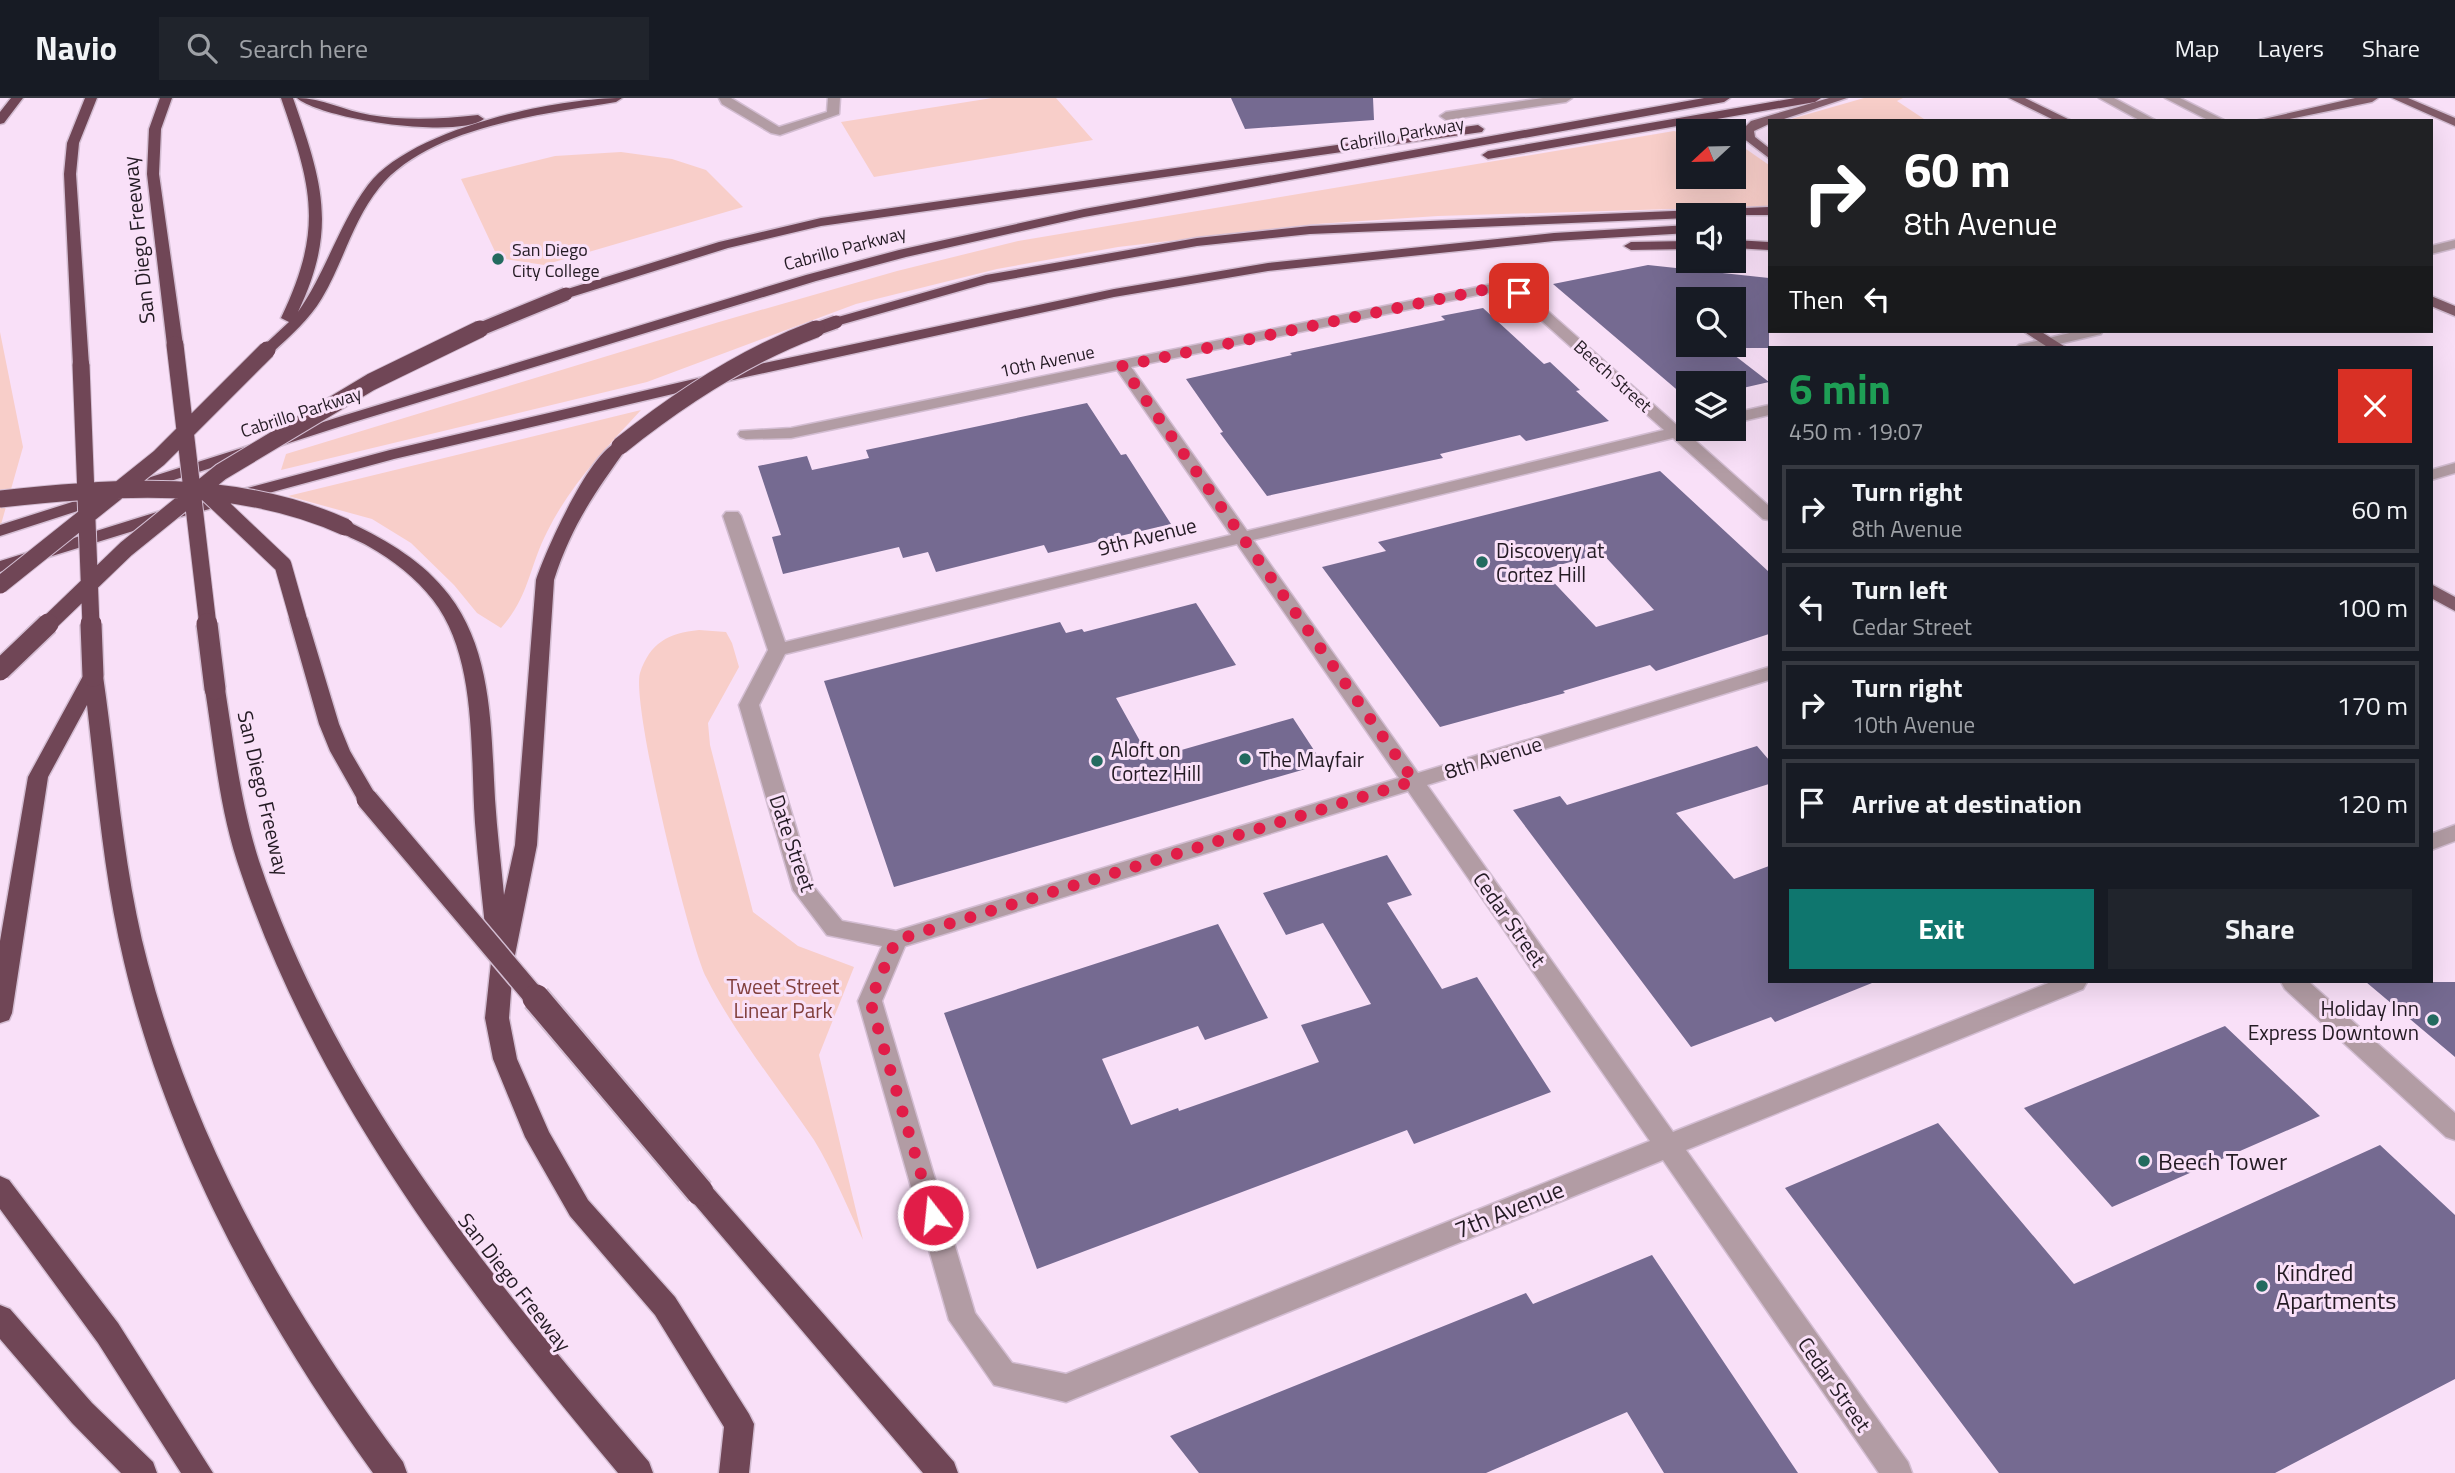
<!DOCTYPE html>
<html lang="en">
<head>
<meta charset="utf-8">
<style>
	body { margin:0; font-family:"Titillium Web",sans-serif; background:#20242c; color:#f1f3f6; height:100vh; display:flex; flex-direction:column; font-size:26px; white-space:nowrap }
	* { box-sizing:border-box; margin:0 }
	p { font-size:23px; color:#9ea1a6 }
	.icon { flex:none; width:38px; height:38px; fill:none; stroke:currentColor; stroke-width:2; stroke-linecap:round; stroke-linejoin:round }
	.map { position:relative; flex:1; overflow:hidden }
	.sheet { position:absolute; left:1768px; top:248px; width:665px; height:637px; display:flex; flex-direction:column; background:#171b24; border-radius:0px; box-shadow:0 7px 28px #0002 }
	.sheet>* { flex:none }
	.banner { position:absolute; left:1768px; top:21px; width:665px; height:214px; border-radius:0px; box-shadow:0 7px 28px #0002; background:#202124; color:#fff; overflow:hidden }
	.needle { width:46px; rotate:248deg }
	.tools { position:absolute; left:1676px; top:21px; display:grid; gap:14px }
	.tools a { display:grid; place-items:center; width:70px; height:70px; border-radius:0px; background:#171b24; box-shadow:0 7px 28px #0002; font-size:35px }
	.pin { position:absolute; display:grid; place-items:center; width:60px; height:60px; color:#fff; margin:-30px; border-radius:14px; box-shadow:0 4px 10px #0006 }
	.me { position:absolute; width:77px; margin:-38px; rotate:344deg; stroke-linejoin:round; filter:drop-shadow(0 0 5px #0008) }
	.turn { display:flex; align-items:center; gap:24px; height:147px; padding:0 21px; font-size:32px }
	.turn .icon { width:91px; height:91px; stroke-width:2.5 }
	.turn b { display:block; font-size:49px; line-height:60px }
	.then { display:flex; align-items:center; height:66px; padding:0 21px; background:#0003; gap:14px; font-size:26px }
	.round { display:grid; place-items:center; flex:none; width:74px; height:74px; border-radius:0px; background:#20242c }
	.summary { display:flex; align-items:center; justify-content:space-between; height:119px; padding:0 21px }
	h1 { font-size:42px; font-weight:700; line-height:52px; color:#1e9e55 }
	.button { display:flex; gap:14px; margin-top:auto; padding:14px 21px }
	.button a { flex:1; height:80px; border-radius:0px; background:#0f766e; color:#fff; font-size:28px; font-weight:700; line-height:80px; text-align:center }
	.button a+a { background:#20242c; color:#f1f3f6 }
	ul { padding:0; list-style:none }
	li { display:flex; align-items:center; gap:21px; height:88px; margin:0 14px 10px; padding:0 7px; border:4px solid #363941; border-radius:0px }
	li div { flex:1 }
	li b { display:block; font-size:26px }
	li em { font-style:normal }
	header { display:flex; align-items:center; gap:42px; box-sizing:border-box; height:98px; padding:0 35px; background:#171b24; border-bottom:2px solid #363941 }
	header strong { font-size:33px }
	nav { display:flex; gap:38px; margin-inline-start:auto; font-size:24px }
	.search { width:490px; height:63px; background:#20242c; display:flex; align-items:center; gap:18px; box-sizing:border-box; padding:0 24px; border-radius:0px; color:#9ea1a6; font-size:26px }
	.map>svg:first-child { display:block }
</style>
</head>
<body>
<header>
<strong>Navio</strong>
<div class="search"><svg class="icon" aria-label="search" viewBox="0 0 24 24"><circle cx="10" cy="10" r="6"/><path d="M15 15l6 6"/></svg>Search here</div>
<nav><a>Map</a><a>Layers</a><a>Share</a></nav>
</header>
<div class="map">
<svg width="2455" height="1375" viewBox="0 0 2455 1375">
	<rect width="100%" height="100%" fill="#f9e0f8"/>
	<path fill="#f8cec9" d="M992,0H1056L1093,42L874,79L841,24Z
		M1864,0H1903L1897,3L1927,23H1784Z
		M1674,33L1689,37V79H1734V48L1746,51L1769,67V108L1438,118L1316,126L1118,149L997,171L856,206L647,284L281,372L286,356L719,224L897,173L1018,143Z
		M621,54L672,61L706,72L743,109L544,167L498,160L461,81L555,58Z
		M0,234L23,349L0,430Z
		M641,312C606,350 570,387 547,434C529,469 529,499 501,530L477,515L454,487L411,445L372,421L288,398Z
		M699,532L726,534L732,545L739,569L708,625L710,647L753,814L798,848L854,869L819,957L863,1142C847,1109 833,1073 814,1042C779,990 734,935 706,879C689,844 631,606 640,575C650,545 668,535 699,532Z"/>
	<path fill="#756a91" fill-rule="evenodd" d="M1231,0H1373L1374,22L1245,31Z
		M1648,167L1769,180V250H1725L1769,284L1734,292V285H1689V302L1553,186ZM1689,201H1734V247H1689Z
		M1483,210L1544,266L1550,264L1580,292L1576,293L1609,323L1526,343L1520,337L1440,356L1443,360L1267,398L1220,335L1223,334L1186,281L1292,257L1290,255L1445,222L1441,218Z
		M1087,305L1121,357L1126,356L1171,426L1048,455L1044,447L936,474L928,454L903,460L899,449L783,476L772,439L781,437L758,368L807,358L812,372L869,360L866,352Z
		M1660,373L1769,474V536L1656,573L1650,567L1563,593L1565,595L1440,629L1322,469L1386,453L1378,444ZM1602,455L1654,512L1596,529L1542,472Z
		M1196,505L1236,567L1116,600L1150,661L1293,620L1323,666L894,789L824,583L1060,524L1066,535L1082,531L1084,534Z
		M1757,648L1769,662V686L1676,715L1734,781L1769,768V884L1872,885L1775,924L1771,919L1691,949L1513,712L1560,698L1567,707Z
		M1387,757L1412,797L1387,805L1442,891L1477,879L1551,994L1414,1046L1407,1032L1037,1171L944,915L1218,826L1268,920L1205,942L1198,928L1102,961L1131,1027L1178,1010L1179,1013L1319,964L1301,927L1371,906L1323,825L1286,837L1263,795Z
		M2366,884H2455V959Z
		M2225,928L2320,1018L2112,1109L2024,1010Z
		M1938,1025L2074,1186L2380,1047L2455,1117V1281L2275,1375H1999L1785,1090Z
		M1652,1157L1798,1375H1664L1627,1314L1486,1375H1199L1170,1338L1526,1195L1533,1206Z"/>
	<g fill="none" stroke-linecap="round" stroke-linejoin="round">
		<defs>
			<path id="minor" d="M719,0H731L779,29L827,14L828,0H840L839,16L780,37L771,35L722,6Z
				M1543,0H1572L1566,4L1446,22L1440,18L1446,14Z
				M2099,0H2114L2157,23H2141Z
				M2165,0H2180L2226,23H2210Z
				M2455,142V150L2431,156V148Z
				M1497,185L1524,192L1679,329L1685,327L1692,331L1688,336L1769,408V422L1763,421L1673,340L1253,442L1418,675L1769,569V582L1427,687L1673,1034L2051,884H2087L2083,891L1686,1052L1908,1364L1912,1375H1879L1663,1062L1066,1304L994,1287L949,1222L858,903L882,848L827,837L793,792L739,607L768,552L723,418L726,414H738L741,418L785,544L1231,437L1117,272L791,340L746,341L740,339L738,336L740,333L791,330ZM1497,193L1514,198L1664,332L1247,433L1131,269ZM1237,446L1399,680L896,833L842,823L814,789L759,607L785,556ZM1408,693L1650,1043L1066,1276L1012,1265L975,1215L882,903L905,848Z
				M2078,233H2103L2101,236L2042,250H2016L2019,247Z
				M1769,307V317L1734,325V315Z
				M2455,365V375L2431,382V372Z
				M2455,727V743L2431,752V736Z
				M2281,884H2309L2455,1015V1042L2446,1039L2285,891Z"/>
			<path id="major" d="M1829,0H1847L1778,23H1769V26L1754,33L1755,39L1769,50V60L1743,40L1742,32L1751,23Z
				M2009,0H2025L2072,23H2056Z
				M2355,0H2378L2372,4L2280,23H2255Z
				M2392,0H2408L2455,20V28Z
				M2431,198L2455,208V218L2431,208Z
				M2023,233H2040L2067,250H2049Z
				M2431,486L2455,499V513L2431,500Z"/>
			<path id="highway" d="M11,0H23L4,25L0,26V14Z
				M85,0H97L79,45L76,76L89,267L81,272L73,267L64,76L67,45Z
				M160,0H172L161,31L159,76L183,247L175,252L167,247L147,76L149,31Z
				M281,0H293C322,83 338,130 298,214C326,174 339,126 368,87C411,31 554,0 622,0L616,4C543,16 428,29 379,90C353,122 343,165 322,200C309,222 291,237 272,255L267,257L259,252L289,224L281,220C324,130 312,90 281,0Z
				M297,0C322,0 345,13 370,17C406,23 442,21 478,17L484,21C458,41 323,22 297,0Z
				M1704,0H1730L1724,4L1084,119L906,159L816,183L354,324L0,438V427L342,318L806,177L899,152L1084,111Z
				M1795,0H1821L1815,4L1488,61L1482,57L1488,53Z
				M1478,27L1484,31L1482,34L821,128L728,150L571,199L566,200L559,196L561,193L719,144L821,120Z
				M1769,109V117H1689V120L1310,136L1197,148L988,185L836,228L829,224L831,221L986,177L1197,140L1310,128Z
				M1689,127V135L1554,143L1268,173L1114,199L750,278L394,361L169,422L0,474V463L157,414L390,352L750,268L1114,191L1268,165L1554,135Z
				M1734,142L1769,144V152L1734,150Z
				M1689,143V151L1631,152L1624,148L1631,144Z
				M620,343L628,348C595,395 572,426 554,482L537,747L513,867L509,920L517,961L549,1034L588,1102L675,1199L749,1316L754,1326L749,1375H719L724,1329L655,1217L570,1118L525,1039L493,961L485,920L492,855L487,848C483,807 478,766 475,725C470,656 478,560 433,502C416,480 393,462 368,448C358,442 343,438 336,429L345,424L351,425C388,443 424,464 449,497C493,554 491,633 495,701C497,733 501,765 504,797L515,747L536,482C545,454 591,350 620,343Z
				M298,514L307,520L339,626L350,653L378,701L374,706L367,709L360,706L330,653L319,626L289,520Z
				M93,572L100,573L103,578C117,674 123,772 148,866C197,1051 290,1213 403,1364L407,1375H373C263,1223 167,1048 124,864C104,780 97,693 87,607L48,679L12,915L9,922L0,925V843L28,679L83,578L86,573Z
				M215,584L222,586L225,591C234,648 241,707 259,763C337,995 492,1181 649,1364L653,1375H618C463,1189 313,996 237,763C219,707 214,648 205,591L208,586Z
				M0,1078L9,1082L118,1225L213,1375H181L98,1245L0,1111Z
				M700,1082L709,1086L954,1364L958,1375H923L691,1102L687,1094L691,1086Z
				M0,1207L10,1211L92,1305L153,1364L157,1375H121L72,1325L0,1241Z"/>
		</defs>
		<use href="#minor" stroke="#d3bdd2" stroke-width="3"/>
		<use href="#major" stroke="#d3bdd2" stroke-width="3"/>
		<use href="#highway" stroke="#d3bdd2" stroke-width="3"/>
		<use href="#minor" fill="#b29ca4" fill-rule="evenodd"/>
		<use href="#major" fill="#825d6a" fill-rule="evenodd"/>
		<use href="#highway" fill="#704656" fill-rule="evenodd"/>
		<defs>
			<path id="highway-bridge-far3" d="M476,233L566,196
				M811,233L836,224"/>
			<path id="highway-bridge-far2" d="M175,247L208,528
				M81,267L91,528
				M620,348C680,300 744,258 816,231
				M205,393L283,467L298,520
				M0,401C115,388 237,380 345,429
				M0,487L159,360L267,252
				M46,528L126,451L221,374L371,284L480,231"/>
			<path id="highway-bridge-far1" d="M91,526L93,578
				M207,526L215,591
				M0,572L48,526
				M367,701L537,902"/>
			<path id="highway-bridge" d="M536,900L700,1094"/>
		</defs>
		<use href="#highway-bridge-far3" stroke="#d3bdd2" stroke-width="16" stroke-linecap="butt"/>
		<use href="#highway-bridge-far2" stroke="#d3bdd2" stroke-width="19" stroke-linecap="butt"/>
		<use href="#highway-bridge-far1" stroke="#d3bdd2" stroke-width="24" stroke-linecap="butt"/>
		<use href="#highway-bridge" stroke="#d3bdd2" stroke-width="31" stroke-linecap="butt"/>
		<use href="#highway-bridge-far3" stroke="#704656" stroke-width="13"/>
		<use href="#highway-bridge-far2" stroke="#704656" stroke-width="17"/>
		<use href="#highway-bridge-far1" stroke="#704656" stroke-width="21"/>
		<use href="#highway-bridge" stroke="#704656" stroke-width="27"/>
	</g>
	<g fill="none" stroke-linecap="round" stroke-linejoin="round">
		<path stroke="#e11d48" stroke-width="12" stroke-dasharray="0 21.6" d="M933,1117L870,903L896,842L1414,683L1122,268L1497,189L1519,195"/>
	</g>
	<g fill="#236a5f" stroke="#f9e0f8" stroke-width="2.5">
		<circle cx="498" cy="161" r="7"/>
		<circle cx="1482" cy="464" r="7"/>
		<circle cx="1245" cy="661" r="7"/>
		<circle cx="1097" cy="663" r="7"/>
		<circle cx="2433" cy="922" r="7"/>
		<circle cx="2144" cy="1063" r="7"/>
		<circle cx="2262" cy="1188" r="7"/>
	</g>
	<g text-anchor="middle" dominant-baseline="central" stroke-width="6" stroke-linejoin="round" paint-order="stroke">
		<g font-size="18" fill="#241b24" stroke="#f9e0f8">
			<text transform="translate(1402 36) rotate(-10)">Cabrillo Parkway</text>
			<text transform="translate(845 150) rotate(-15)">Cabrillo Parkway</text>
			<text transform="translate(1047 263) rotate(-12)">10th Avenue</text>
			<text transform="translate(1613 278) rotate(42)">Beech Street</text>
			<text transform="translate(301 314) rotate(-18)">Cabrillo Parkway</text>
		</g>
		<g font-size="18" fill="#241b24" stroke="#f9e0f8" text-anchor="start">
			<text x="512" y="151">San Diego<tspan x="512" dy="21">City College</tspan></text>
		</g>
		<g font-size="21" fill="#241b24" stroke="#f9e0f8">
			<text transform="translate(138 142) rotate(-96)">San Diego Freeway</text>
			<text transform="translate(1147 438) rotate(-14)">9th Avenue</text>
			<text transform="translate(1493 659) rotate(-17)">8th Avenue</text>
			<text transform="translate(264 695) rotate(77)">San Diego Freeway</text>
			<text transform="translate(793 745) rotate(71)">Date Street</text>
			<text transform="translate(1510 821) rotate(55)">Cedar Street</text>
			<text transform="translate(515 1184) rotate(52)">San Diego Freeway</text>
			<text transform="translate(1835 1286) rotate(55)">Cedar Street</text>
		</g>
		<g font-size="21" fill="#241b24" stroke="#f9e0f8" text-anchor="start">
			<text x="1496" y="452">Discovery at<tspan x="1496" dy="24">Cortez Hill</tspan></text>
			<text x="1111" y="651">Aloft on<tspan x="1111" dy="24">Cortez Hill</tspan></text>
			<text x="1259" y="661">The Mayfair</text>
			<text x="2419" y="910" text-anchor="end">Holiday Inn<tspan x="2419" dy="24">Express Downtown</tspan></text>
		</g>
		<g font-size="21" fill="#82403d" stroke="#f9e0f8">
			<text x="783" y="888">Tweet Street<tspan x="783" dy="24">Linear Park</tspan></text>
		</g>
		<g font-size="24" fill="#241b24" stroke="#f9e0f8" text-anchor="start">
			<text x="2158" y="1063">Beech Tower</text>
			<text x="2276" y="1174">Kindred<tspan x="2276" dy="28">Apartments</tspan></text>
		</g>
		<g font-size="24" fill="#241b24" stroke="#f9e0f8">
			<text transform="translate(1509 1111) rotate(-22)">7th Avenue</text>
		</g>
	</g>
</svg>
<div class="tools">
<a><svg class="needle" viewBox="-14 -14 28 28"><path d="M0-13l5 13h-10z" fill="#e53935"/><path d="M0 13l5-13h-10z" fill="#9ea1a6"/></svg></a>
<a><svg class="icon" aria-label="sound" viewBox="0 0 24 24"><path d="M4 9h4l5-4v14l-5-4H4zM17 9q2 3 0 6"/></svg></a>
<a><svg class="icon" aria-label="search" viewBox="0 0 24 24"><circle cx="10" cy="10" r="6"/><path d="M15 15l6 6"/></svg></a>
<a><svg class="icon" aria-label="layers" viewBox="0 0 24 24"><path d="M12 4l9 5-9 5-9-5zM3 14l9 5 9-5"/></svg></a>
</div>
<div class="pin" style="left:1519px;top:195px;background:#d93025"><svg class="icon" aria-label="arrive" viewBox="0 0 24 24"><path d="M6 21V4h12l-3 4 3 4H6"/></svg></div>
<svg class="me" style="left:933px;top:1117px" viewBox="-20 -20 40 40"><circle r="17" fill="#e11d48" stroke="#fff" stroke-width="3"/><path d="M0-11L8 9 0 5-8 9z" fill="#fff"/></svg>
<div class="banner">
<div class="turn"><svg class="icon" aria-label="right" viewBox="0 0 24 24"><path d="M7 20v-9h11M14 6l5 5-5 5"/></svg><div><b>60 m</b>8th Avenue</div></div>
<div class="then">Then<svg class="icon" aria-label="left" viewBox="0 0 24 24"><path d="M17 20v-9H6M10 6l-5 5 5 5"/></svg></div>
</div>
<section class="sheet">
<div class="summary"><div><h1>6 min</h1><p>450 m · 19:07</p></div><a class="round" style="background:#d93025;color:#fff"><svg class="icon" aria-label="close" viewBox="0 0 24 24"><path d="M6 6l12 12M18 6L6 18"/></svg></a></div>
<ul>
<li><svg class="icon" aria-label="right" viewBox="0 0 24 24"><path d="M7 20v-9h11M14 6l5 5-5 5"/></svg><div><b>Turn right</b><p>8th Avenue</p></div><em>60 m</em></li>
<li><svg class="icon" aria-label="left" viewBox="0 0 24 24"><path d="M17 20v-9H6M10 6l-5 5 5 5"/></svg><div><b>Turn left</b><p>Cedar Street</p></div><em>100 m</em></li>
<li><svg class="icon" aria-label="right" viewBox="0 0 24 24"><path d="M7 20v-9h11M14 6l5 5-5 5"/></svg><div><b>Turn right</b><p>10th Avenue</p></div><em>170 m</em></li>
<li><svg class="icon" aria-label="arrive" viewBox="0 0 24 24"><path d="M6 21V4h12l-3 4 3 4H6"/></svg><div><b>Arrive at destination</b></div><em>120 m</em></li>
</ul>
<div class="button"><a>Exit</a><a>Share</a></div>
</section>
</div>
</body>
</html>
